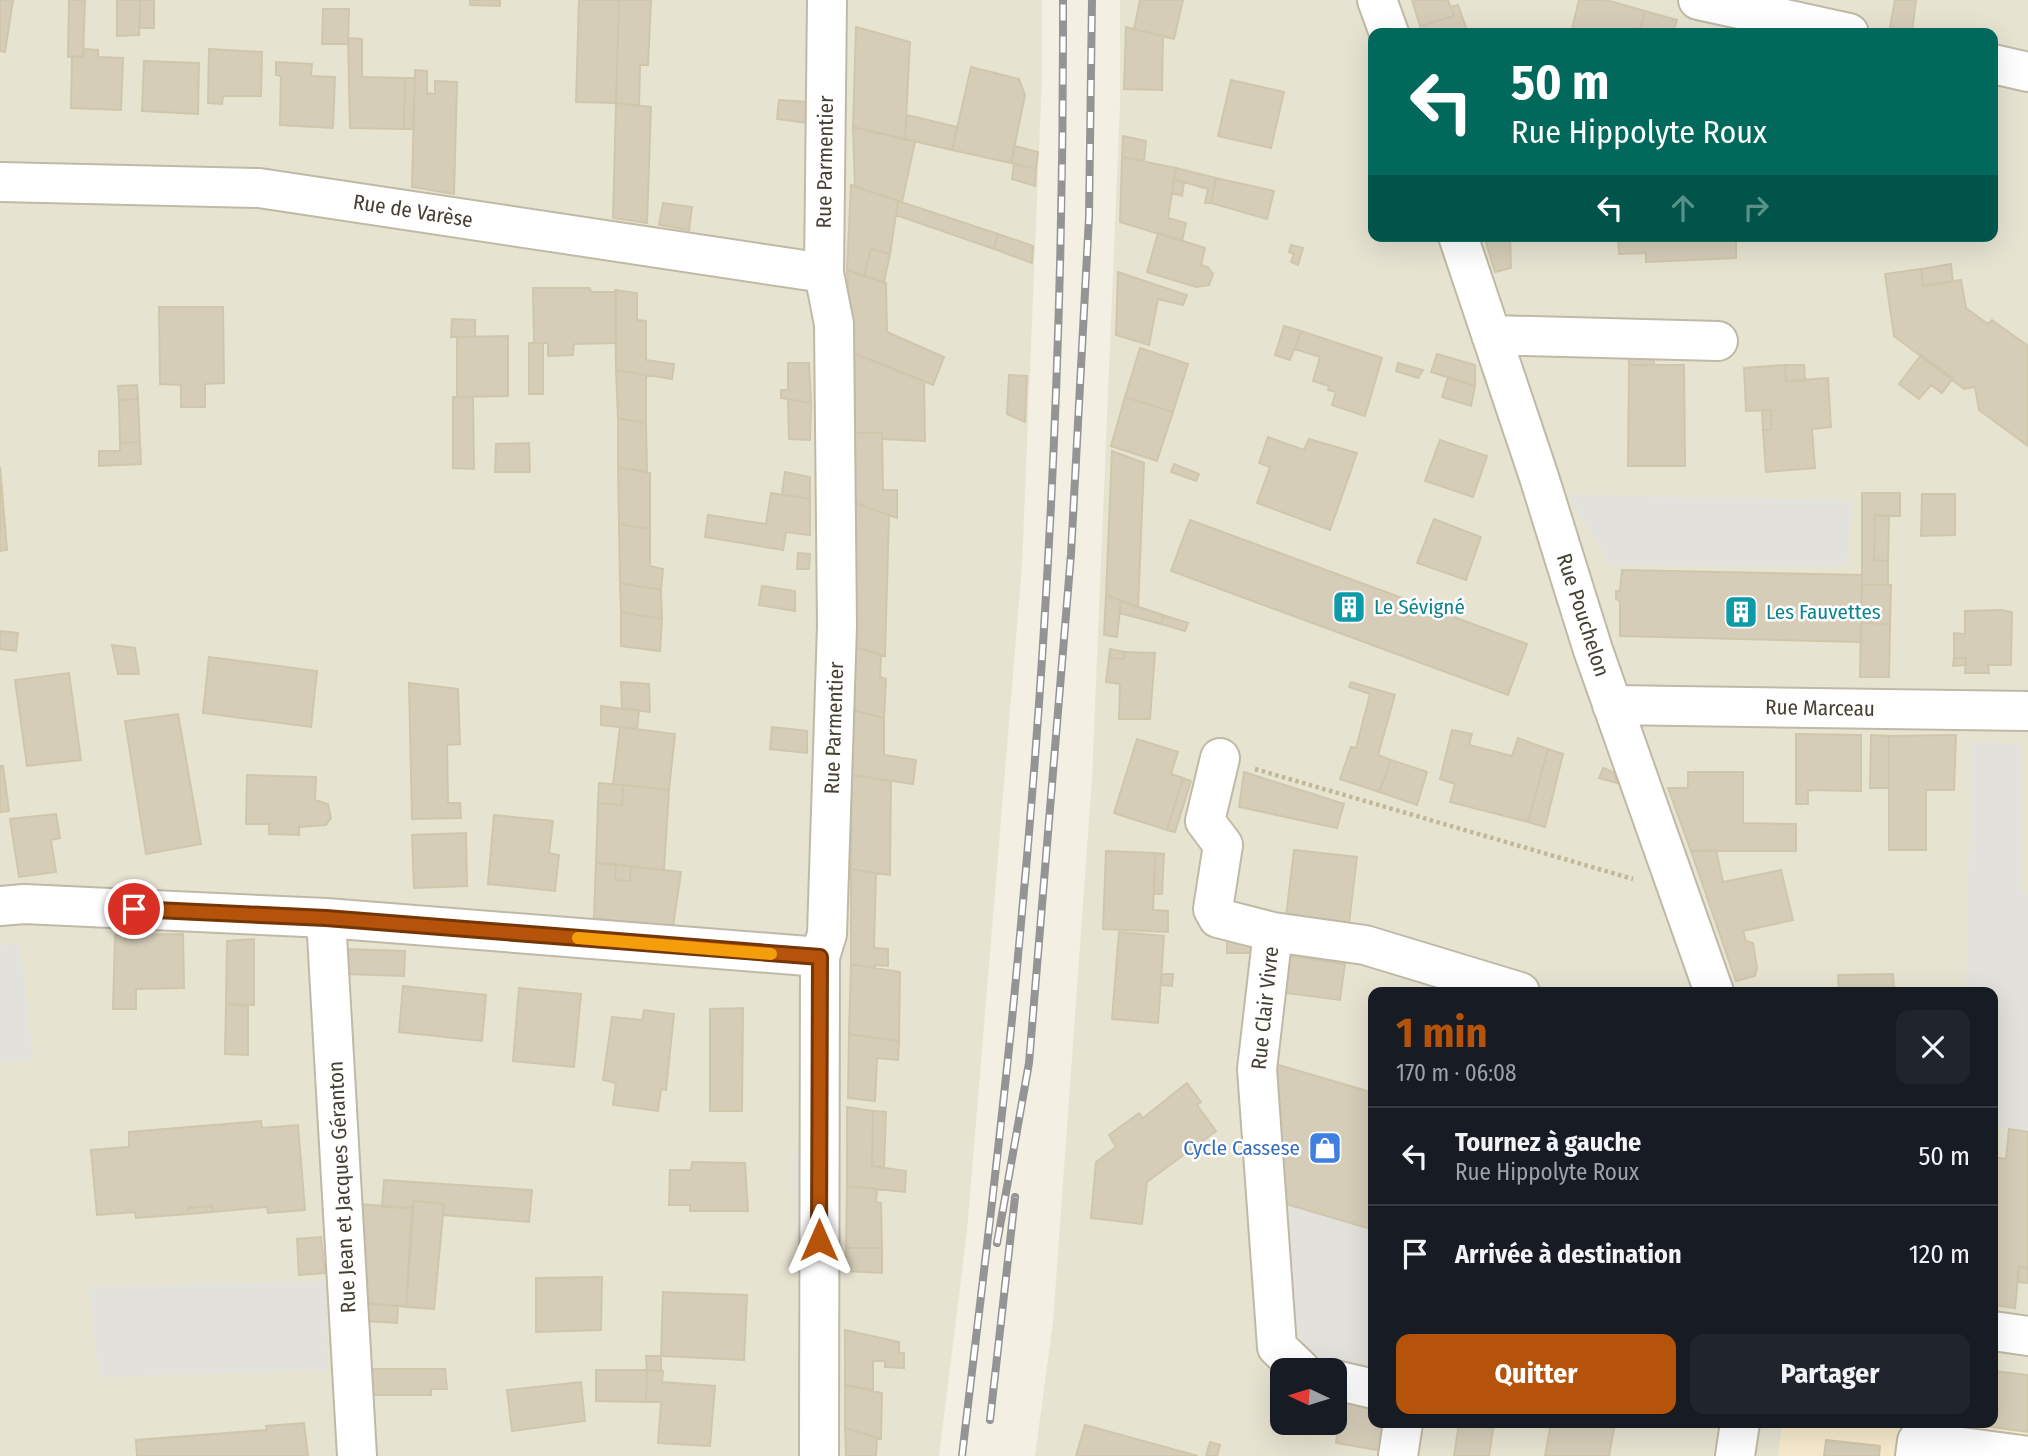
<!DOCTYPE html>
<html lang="fr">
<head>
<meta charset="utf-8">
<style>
	body { margin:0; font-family:"Fira Sans Condensed",sans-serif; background:#20242c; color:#f1f3f6; height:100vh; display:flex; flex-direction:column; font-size:26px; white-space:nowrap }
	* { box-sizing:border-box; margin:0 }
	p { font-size:23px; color:#9ea1a6 }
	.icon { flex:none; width:38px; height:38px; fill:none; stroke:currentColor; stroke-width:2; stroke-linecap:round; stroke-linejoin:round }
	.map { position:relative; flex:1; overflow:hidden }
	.sheet { position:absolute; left:1368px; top:987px; width:630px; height:441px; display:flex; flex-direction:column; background:#171b24; border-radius:14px; box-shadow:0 7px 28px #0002 }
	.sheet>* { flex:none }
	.hud { position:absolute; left:1368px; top:28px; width:630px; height:214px; border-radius:14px; box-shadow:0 7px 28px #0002; background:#00695c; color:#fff; overflow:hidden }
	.needle { width:46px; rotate:274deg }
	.buttons { position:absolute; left:1270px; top:1358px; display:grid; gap:14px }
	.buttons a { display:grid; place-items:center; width:77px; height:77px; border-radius:14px; background:#171b24; box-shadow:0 7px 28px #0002; font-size:35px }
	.pin { position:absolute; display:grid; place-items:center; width:60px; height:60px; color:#fff; margin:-30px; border:4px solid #fff; border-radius:50%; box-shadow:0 2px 7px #0007 }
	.me { position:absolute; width:77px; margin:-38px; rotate:0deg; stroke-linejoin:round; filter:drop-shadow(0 0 5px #0008) }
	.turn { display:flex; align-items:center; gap:24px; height:147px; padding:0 28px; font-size:32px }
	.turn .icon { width:91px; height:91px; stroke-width:2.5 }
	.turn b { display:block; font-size:49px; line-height:60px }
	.lanes { display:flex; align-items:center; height:66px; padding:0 28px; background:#0003; justify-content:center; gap:35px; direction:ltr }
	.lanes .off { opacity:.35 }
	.round { display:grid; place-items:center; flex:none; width:74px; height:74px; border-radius:14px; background:#20242c }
	.overview { display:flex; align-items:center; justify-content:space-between; height:119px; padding:0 28px }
	h1 { font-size:42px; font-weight:700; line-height:52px; color:#b45309 }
	.button { display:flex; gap:14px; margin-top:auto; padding:14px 28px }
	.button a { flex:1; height:80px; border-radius:14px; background:#b45309; color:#fff; font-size:28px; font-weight:700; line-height:80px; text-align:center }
	.button a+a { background:#20242c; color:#f1f3f6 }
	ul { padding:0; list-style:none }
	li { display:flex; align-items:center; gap:21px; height:98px; padding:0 28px; border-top:2px solid #363941 }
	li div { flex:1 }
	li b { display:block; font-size:26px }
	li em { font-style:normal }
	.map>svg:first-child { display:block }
</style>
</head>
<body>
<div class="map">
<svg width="2028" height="1456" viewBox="0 0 2028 1456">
	<rect width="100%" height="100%" fill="#f3f0e3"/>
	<path fill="#e7e3d1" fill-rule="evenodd" d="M0,0H1042V77L1022,566L967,1231L939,1456H0Z
		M1120,0H2028V1456H1035L1053,1322L1092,779L1120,103ZM1374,33H1993V236H1374ZM1374,992H1993V1423H1374ZM1283,1370H1335V1423H1283Z"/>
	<path fill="#f7eacc" d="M1993,1371L2028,1375V1456H1778L1782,1423H1993Z"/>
	<path fill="#e3e1dc" d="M1567,495L1853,500L1846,566L1612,567Z
		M1971,741L2021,745L2022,894L2028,895V1132L1993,1127V992H1966Z
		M20,943L33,1058L0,1064V945Z
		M794,1152H806L808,1243L795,1244Z
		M1279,1202L1374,1230V1380L1310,1364L1293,1348Z
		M327,1281L328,1370L99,1377L88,1287Z"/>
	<path fill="#d5cdb8" stroke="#d0c6ab" stroke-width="2" d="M0,0H13L5,52L0,51Z
		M69,0H85L83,57H68Z
		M117,0H140L139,35L117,36Z
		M140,0H154V28H140Z
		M470,0H500V6L470,5Z
		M579,0H619L616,103L576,102Z
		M619,0H651L648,65H640L639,106L616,103Z
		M1140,0H1183L1174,39L1134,29Z
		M1412,0H1448L1454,16L1420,26Z
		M1579,0H1606L1645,11L1639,33H1571Z
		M1895,0H1916L1912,31L1890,27Z
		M1458,5L1468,33H1422L1420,26L1454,16L1451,7Z
		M323,9H349L348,44H322Z
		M1645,11L1677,20L1673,33H1639Z
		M856,27L910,42L905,139L853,127Z
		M1126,27L1163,36L1162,90L1124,89Z
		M348,38L362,39V77L405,78L404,129L350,128Z
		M84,49L98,50V57L123,58L121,110L71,108L72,56L83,57Z
		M209,49L262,52L261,96H223L222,104L208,103Z
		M144,61L199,63L198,114L142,111Z
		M276,62L312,64L311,76L335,77L333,128L280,125L281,76L276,75Z
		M971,67L1019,79L1025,95L1011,163L952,150Z
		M415,70L427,71V93L435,94V81L457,82L454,194L412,187Z
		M405,78H415L413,129H404Z
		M1231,80L1284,92L1271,148L1218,136Z
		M779,100L808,102V123L777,119Z
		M616,103L651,107L647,223L613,218Z
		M907,115L957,127L952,150L905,139Z
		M853,127L915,142L902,202L855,187Z
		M1123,136L1146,141L1144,161L1122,157Z
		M1015,146L1038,152L1036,169L1011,163Z
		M1122,157L1176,168L1168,218L1186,223L1182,241L1120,222Z
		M1014,164L1036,169L1035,186L1012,179Z
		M1176,168L1216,178L1211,203H1205L1208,189L1174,179Z
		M1216,178L1274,191L1267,219L1211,203Z
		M1174,179L1184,182L1182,196L1172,193Z
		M851,185L898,201L890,254L871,249L864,276L847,270Z
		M898,201L998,234L994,249L896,215Z
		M663,203L692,207L689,230L659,225Z
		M1158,233L1205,248L1201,265L1208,267L1213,274L1209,285L1196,287L1147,272Z
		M998,234L1033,246L1032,263L994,249Z
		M1484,236H1510L1511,268L1495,272Z
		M1618,236H1736V258L1646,262V253L1619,254Z
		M1291,245L1303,248L1298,265L1291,262L1294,254L1289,252Z
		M871,249L890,254L884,282L864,276Z
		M1951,264L1953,282L1923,286L1921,269Z
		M1921,269L1923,286L1961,280L1966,308L1988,324L1992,320L2028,346V446L1979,410L1975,387L1964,389L1894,336L1885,274Z
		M847,270L886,283L887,332L944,357L933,385L853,353Z
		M1118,272L1187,295L1183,305L1158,299L1149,345L1116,335Z
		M533,288H590L591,292H616V343L574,344L573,355L548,356V343H534Z
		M615,290L637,293V320L646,321V360L674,364L672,379L616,370Z
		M159,307H223L224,383L205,384V407H181V385L160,384Z
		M452,319L475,320V337H451Z
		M1284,326L1301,331L1290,360L1275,355Z
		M1301,331L1382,358L1365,416L1332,405L1336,392L1328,390L1329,386L1313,381L1320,357L1295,349Z
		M508,336V396L457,397V337Z
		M529,343H543V394H529Z
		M1140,348L1188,364L1173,412L1125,397Z
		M1628,352L1653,353L1654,365H1629Z
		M853,353L924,381L925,441L882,439V433H855Z
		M1437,354L1475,365V386L1431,372Z
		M1921,355L1953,378L1942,393L1931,385L1919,399L1899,384Z
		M788,363H809L811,403L781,398V390H788Z
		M1398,363L1423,370L1418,378L1396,371Z
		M1629,365H1684L1685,466H1628Z
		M1785,365L1786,381L1828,378L1831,427L1812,429L1815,468L1766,472L1763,430H1771V410L1746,411L1744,368Z
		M1785,365H1804L1805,381H1786Z
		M616,370L646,375V423L618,418Z
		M1009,375L1027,376L1025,422L1007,414Z
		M1448,377L1475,386L1471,406L1442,397Z
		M137,385L138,399L119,400L118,386Z
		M453,397H473L474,469L453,468Z
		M1125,397L1173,412L1157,461L1111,446Z
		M138,399L140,442L120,443L119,400Z
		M788,399L811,403L810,440L789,439Z
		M1762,410H1771V430H1763Z
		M618,418L646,423L647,472L618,467Z
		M855,433H882L883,490H897V518L855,503Z
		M1268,437L1304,450L1309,439L1357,453L1330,530L1257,503L1270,467L1259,463Z
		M1440,440L1487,456L1473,497L1425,481Z
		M140,442L141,464L99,466V451H120V443Z
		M529,443L530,472H495L496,444Z
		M1112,451L1144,463L1138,607L1106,595Z
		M1174,464L1199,474L1196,481L1171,472Z
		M0,467L7,550L0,551Z
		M618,467L650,473V529L619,524Z
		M785,472L810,477V499L782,494Z
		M771,493L810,499V535L786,532L783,550L705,537L708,515L766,524Z
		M1862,493H1900V516L1875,515L1874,560L1888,561V585H1862Z
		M1922,494H1955V535L1921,536Z
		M855,503L889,515L885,656L854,647Z
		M1875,515L1889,516L1888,561L1874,560Z
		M1434,519L1481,537L1466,580L1417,563Z
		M1190,520L1527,644L1508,695L1171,571Z
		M619,524L650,529V566L663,569L661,590L620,583Z
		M798,553L810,554L809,569H797Z
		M1622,570L1862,575L1861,642L1620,636V601L1616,599V591H1620Z
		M620,583L661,590L662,619L621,612Z
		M1862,585H1891L1890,624L1861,623Z
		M762,586L795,591V611L759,605Z
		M1106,595L1121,601L1117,637L1104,635Z
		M1121,601L1163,615L1161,624L1119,613Z
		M2000,610L2012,612L2011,665H1988L1989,673H1965L1966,658H1954V633L1965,634V611Z
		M621,612L662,619L660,651L621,646Z
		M1163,615L1188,623L1185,631L1161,624Z
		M1861,623L1890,624L1889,677H1860Z
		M0,631L18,633L16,651L0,649Z
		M112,645L135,648L139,674H118Z
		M854,647L881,655L880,677L886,679L884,718L853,710Z
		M1110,649L1125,652L1124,659L1109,658Z
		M1125,652L1155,653L1150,719H1119L1120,684L1106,682L1109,658L1124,659Z
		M209,657L317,671L311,727L203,713Z
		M1954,658H1966V665L1953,666Z
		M69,673L81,760L27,766L15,680Z
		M621,682L649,684L650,712L622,708Z
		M1351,682L1395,695L1378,755L1391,760L1379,792L1340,779L1351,747L1356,748L1370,694L1349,687Z
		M409,683L458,689L460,744L447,745L448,803H460L461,818L412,819Z
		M601,706L639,711L637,729L601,725Z
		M853,710L884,718V755L916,760L913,784L852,775Z
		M178,714L201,844L146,854L125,721Z
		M620,727L675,734L669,790L613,784Z
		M772,727L807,731V753L770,749Z
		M1452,730L1472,734L1469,745L1512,756L1518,738L1548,749L1528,822L1450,802L1455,784L1440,779Z
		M1796,734L1861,735V791L1808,790V804H1796Z
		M1871,735L1889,736V788H1870Z
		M1956,735L1954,790H1926V850H1889V736Z
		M1137,739L1178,752L1171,774L1183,778L1167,830L1114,813Z
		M1548,749L1563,754L1545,827L1528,822Z
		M1391,760L1427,772L1417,805L1379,792Z
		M0,766H3L9,811L0,812Z
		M1603,768L1613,772L1617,783L1599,778Z
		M1244,772L1344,804L1337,828L1239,807Z
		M1688,772H1743V823L1796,824V851H1691L1668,788H1688Z
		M247,775L316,777L315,800L328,804L331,818L326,825L299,827V835L269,834V824H246Z
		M852,775L891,781L890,875L851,869Z
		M1183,778L1191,781L1175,832L1167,830Z
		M599,783L623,785L622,805L598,803Z
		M623,785L669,790L664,870L596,863L598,803L622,805Z
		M56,814L60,838L51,840L56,872L19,877L10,819Z
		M494,815L553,821L549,853L559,855L555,891L488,884Z
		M466,833L467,886L414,888L412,835Z
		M1294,850L1357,857L1349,924L1286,917Z
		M1716,850L1723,882L1781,870L1793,920L1743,931L1746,941L1753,943L1757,968L1755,976L1736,981L1691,851Z
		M1106,851L1155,853L1153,910L1168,911V932L1103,929Z
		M1155,853L1164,854L1162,894H1154Z
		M596,863L616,864L615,880L630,881L631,866L681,872L673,927L594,918Z
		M616,864L631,866L630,881L615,880Z
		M851,869L876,873L874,948L888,949V966L875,965V968L851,964Z
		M1119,932L1164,936L1158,1023L1112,1019Z
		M183,934L184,988L136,989V1009H113L115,935Z
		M1227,934L1261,935L1258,953H1227Z
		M254,939V1005L226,1004L227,941Z
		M345,949L405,951L404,976L346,974Z
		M1282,955L1345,964L1340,1000L1278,992Z
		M851,964L900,972L899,1041L849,1034Z
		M1162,974H1173L1172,986L1161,985Z
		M1893,974L1894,992H1839L1838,975Z
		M403,986L486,995L482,1041L399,1032Z
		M519,988L581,994L574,1067L513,1061Z
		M226,1004L248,1006V1055L225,1054Z
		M743,1008L742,1111H710V1009Z
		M644,1010L674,1014L666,1090L661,1089L658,1111L613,1105L616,1083L603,1080L612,1017L642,1020Z
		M849,1034L899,1041L898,1060L877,1058L875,1101L848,1098Z
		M1272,1063L1374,1093V1230L1279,1202Z
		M1187,1083L1201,1102L1197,1105L1216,1131L1147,1182L1142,1224L1091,1218L1096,1162L1116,1147L1109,1135L1139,1113L1143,1118Z
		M847,1107L873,1111L872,1166L906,1171L905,1192L847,1186Z
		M873,1111L886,1112L884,1167L872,1166Z
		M261,1121L262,1128L298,1125L305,1210L268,1213L267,1207L213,1212L212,1206L188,1208V1214L136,1218L135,1212L97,1215L91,1150L129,1147V1132Z
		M2009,1129L2028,1132V1268L2019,1267L2015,1308L1993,1305V1157L2006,1159Z
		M692,1162L745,1163L748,1211H690V1205H669L670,1170H691Z
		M384,1180L532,1190L529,1222L443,1215L444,1204L414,1201L412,1208L382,1207Z
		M847,1186L877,1189L876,1202L881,1203L882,1248H846Z
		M414,1201L444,1204L434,1309L406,1307Z
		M358,1204L412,1208L406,1307L364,1303Z
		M212,1206L213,1212L188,1214V1208Z
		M321,1237L325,1273L299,1275L297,1239Z
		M846,1248H882V1273L846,1271Z
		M2019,1267L2028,1268V1283L2018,1282Z
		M602,1277L601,1330L536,1332V1278Z
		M663,1292L747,1295L744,1360L661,1356Z
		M364,1303L398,1306L397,1323L365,1321Z
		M845,1330L899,1342V1353H904V1368L885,1367V1361H873V1390L845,1385Z
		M646,1356H661V1371L647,1370Z
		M368,1369H445L447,1389H431V1395H370Z
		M596,1370H647L646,1402L596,1401Z
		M647,1370L663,1371L662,1382L715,1386L710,1446L658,1443L661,1402H646Z
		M1993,1371L2028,1375V1432L1961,1423H1993Z
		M581,1382L585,1421L512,1431L507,1390Z
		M845,1385L882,1393L881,1439L845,1428Z
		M1343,1395L1374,1403V1423H1393L1389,1452L1336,1443Z
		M304,1423L308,1456H137L136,1440L267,1430L266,1426Z
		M1459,1423H1494L1489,1456H1454Z
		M1551,1423H1615L1609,1456H1545Z
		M1085,1425L1198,1456H1076Z
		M845,1428L877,1438L876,1456H846Z
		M1826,1440L1880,1446L1879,1456H1824Z
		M1210,1442L1220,1445L1217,1456H1206Z"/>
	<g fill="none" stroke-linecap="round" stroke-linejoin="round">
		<defs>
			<path id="minor" d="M1377,0L1389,33
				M1698,0L1849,33
				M1993,64L2028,72
				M0,182L259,188L824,273
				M1458,236L1539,477L1593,650L1714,992
				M1491,335L1718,341
				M1612,705L2028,711
				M1220,758L1205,821L1223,845L1213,909L1218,918L1273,932
				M0,906L24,904L326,918L820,957
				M326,918L357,1456
				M1993,1331L2028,1336
				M1301,1370L1277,1347L1257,1069L1273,932L1365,945L1520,992
				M1335,1380L1374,1389
				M819,1456L820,957L827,934L837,626L834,324L824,273L827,0
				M1398,1456L1403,1423
				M1735,1456L1740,1423
				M1915,1456L1917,1441L2028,1456"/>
		</defs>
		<use href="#minor" stroke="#bfb9a5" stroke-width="42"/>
		<path stroke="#c1b796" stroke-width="4.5" stroke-dasharray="3.5 3.5" stroke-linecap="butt" d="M1255,769L1633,879"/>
		<use href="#minor" stroke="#fff" stroke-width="38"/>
		<defs>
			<path id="rail" d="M997,1243L1029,1063L1071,554L1089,217L1092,0
				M990,1420L1015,1197
				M962,1456C981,1293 1002,1131 1017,967C1048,646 1064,323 1063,0"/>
		</defs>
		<use href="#rail" stroke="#949494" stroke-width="8"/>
		<use href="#rail" stroke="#fff" stroke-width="5" stroke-dasharray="16" stroke-linecap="butt"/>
	</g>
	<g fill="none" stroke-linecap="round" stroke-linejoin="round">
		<defs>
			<path id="route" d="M134,909L326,918L820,957L819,1240"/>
		</defs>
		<use href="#route" stroke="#753606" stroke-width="18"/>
		<use href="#route" stroke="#b45309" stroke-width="12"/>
		<path stroke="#f59e0b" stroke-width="12" d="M578,938L771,954"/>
	</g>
	<defs>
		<symbol id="building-square" viewBox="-11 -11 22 22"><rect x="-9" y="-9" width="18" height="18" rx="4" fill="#0f9aa8" stroke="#fff"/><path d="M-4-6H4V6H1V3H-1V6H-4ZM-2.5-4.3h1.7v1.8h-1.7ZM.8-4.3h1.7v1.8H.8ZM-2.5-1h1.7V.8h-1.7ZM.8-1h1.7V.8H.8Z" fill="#fff"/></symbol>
		<symbol id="shop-square" viewBox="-11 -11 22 22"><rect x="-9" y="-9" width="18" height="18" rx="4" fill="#3f7fe0" stroke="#fff"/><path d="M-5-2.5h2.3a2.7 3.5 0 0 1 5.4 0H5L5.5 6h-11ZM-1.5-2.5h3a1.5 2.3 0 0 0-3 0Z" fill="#fff"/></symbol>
	</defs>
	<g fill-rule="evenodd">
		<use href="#building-square" x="1330" y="588" width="38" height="38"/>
		<use href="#building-square" x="1722" y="593" width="38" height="38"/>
		<use href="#shop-square" x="1306" y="1129" width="38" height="38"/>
	</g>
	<g text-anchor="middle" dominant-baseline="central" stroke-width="5" stroke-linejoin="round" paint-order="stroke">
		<g font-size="21" fill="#454033" stroke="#fff">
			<text transform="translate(825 162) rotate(-89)">Rue Parmentier</text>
			<text transform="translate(413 211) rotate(9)">Rue de Varèse</text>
			<text transform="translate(1583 615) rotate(72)">Rue Pouchelon</text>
			<text transform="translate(1820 708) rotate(1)">Rue Marceau</text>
			<text transform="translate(834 728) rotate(-88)">Rue Parmentier</text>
			<text transform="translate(1265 1008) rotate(-84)">Rue Clair Vivre</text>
			<text transform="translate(342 1187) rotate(-93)">Rue Jean et Jacques Géranton</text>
		</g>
		<g font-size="21" fill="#0d838f" stroke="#fff" text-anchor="start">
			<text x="1374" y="607">Le Sévigné</text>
			<text x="1766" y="612">Les Fauvettes</text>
		</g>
		<g font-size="21" fill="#366cbe" stroke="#fff" text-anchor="end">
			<text x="1300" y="1148">Cycle Cassese</text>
		</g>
	</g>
</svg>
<div class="buttons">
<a><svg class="needle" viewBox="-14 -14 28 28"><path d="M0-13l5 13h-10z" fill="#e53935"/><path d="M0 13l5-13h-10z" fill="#9ea1a6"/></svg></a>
</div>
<div class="pin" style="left:134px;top:909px;background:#d93025"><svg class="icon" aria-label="arrive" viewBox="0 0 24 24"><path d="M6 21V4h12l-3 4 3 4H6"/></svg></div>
<svg class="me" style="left:819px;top:1240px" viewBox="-20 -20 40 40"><path d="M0-17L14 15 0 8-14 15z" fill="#b45309" stroke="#fff" stroke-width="4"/></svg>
<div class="hud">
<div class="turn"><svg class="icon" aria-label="left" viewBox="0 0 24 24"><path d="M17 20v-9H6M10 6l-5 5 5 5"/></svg><div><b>50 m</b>Rue Hippolyte Roux</div></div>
<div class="lanes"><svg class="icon" aria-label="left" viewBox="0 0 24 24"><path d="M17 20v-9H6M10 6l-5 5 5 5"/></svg><svg class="icon off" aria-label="ahead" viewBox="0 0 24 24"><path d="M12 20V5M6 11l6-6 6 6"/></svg><svg class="icon off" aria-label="right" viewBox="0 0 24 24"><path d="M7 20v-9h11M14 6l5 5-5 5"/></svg></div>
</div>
<section class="sheet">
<div class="overview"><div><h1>1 min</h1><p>170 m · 06:08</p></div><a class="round"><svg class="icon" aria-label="close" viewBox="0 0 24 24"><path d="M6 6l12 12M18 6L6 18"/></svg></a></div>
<ul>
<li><svg class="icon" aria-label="left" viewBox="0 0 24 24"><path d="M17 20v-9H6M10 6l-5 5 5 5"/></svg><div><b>Tournez à gauche</b><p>Rue Hippolyte Roux</p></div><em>50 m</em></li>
<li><svg class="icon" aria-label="arrive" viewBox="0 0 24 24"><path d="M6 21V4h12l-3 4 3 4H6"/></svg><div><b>Arrivée à destination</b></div><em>120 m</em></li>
</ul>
<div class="button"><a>Quitter</a><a>Partager</a></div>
</section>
</div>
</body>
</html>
